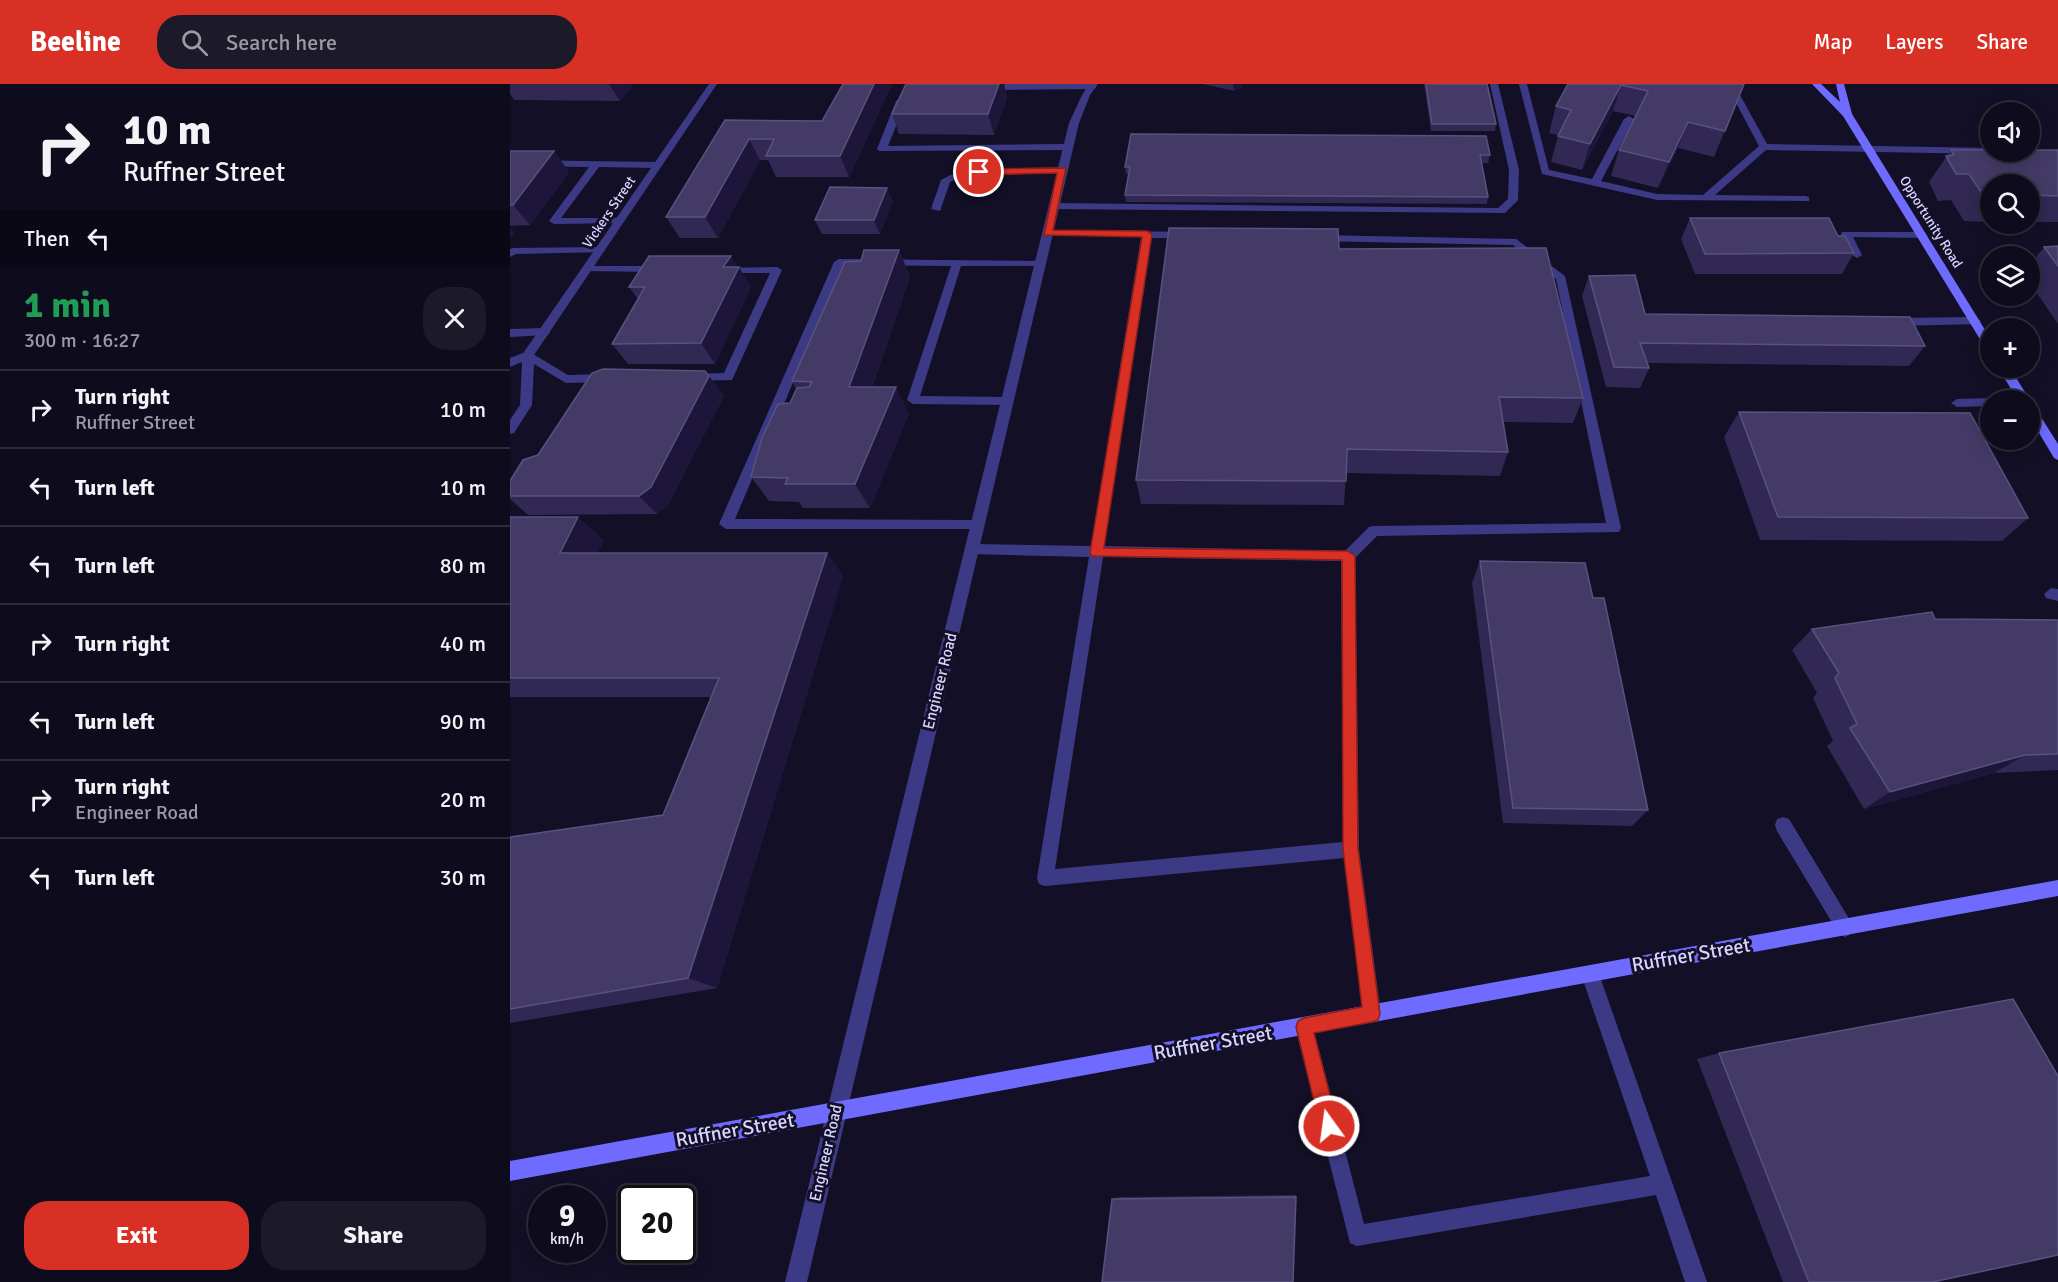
<!DOCTYPE html>
<html lang="en">
<head>
<meta charset="utf-8">
<style>
	body { margin:0; font-family:Signika,sans-serif; background:#1c1929; color:#f1f3f6; height:100vh; display:flex; flex-direction:column; font-size:22px; white-space:nowrap }
	* { box-sizing:border-box; margin:0 }
	p { font-size:20px; color:#9b9ba3 }
	.icon { flex:none; width:33px; height:33px; fill:none; stroke:currentColor; stroke-width:2; stroke-linecap:round; stroke-linejoin:round }
	.map { position:relative; flex:1; overflow:hidden }
	.details { display:flex; flex-direction:column; background:#0e0b1c; width:510px }
	.details>* { flex:none }
	.guide { background:#0e0b1c; color:#f1f3f6; overflow:hidden }
	.buttons { position:absolute; left:1470px; top:18px; display:grid; gap:12px }
	.buttons a { display:grid; place-items:center; width:60px; height:60px; border-radius:50%; background:#0e0b1c; box-shadow:0 3px 15px #0003,0 0 0 2px #2e2b3b; font-size:30px }
	.speed { position:absolute; left:18px; top:1101px; display:flex; gap:12px; font-size:30px; font-weight:700; text-align:center }
	.speed>* { display:grid; place-content:center; width:78px; height:78px; border-radius:50%; background:#0e0b1c; box-shadow:0 3px 15px #0003,0 0 0 2px #2e2b3b; line-height:1 }
	.speed small { font-size:15px; font-weight:400 }
	.speed .limit { border:3px solid #111; border-radius:9px; background:#fff; color:#111 }
	.pin { position:absolute; display:grid; place-items:center; width:51px; height:51px; color:#fff; margin:-26px; border:3px solid #fff; border-radius:50%; box-shadow:0 2px 6px #0007 }
	.me { position:absolute; width:66px; margin:-33px; rotate:346deg; stroke-linejoin:round; filter:drop-shadow(0 0 4px #0008) }
	.turn { display:flex; align-items:center; gap:21px; height:126px; padding:0 24px; font-size:27px }
	.turn .icon { width:78px; height:78px; stroke-width:2.5 }
	.turn b { display:block; font-size:42px; line-height:51px }
	.then { display:flex; align-items:center; height:57px; padding:0 24px; background:#0003; gap:12px; font-size:22px }
	.round { display:grid; place-items:center; flex:none; width:63px; height:63px; border-radius:24px; background:#1c1929 }
	.overview { display:flex; align-items:center; justify-content:space-between; height:102px; padding:0 24px }
	h1 { font-size:36px; font-weight:700; line-height:45px; color:#1e9e55 }
	.cta { display:flex; gap:12px; margin-top:auto; padding:12px 24px }
	.cta a { flex:1; height:69px; border-radius:24px; background:#d93025; color:#fff; font-size:24px; font-weight:700; line-height:69px; text-align:center }
	.cta a+a { background:#1c1929; color:#f1f3f6 }
	ul { padding:0; list-style:none }
	li { display:flex; align-items:center; gap:18px; height:78px; padding:0 24px; border-top:2px solid #2e2b3b }
	li div { flex:1 }
	li b { display:block; font-size:22px }
	li em { font-style:normal }
	header { display:flex; align-items:center; gap:36px; box-sizing:border-box; height:84px; padding:0 30px; background:#d93025; color:#fff }
	header strong { font-size:28px }
	nav { display:flex; gap:33px; margin-inline-start:auto; font-size:21px }
	.search { width:420px; height:54px; background:#1c1929; display:flex; align-items:center; gap:15px; box-sizing:border-box; padding:0 21px; border-radius:24px; color:#9b9ba3; font-size:22px }
	main { display:flex; flex:1; min-height:0 }
	.map>svg:first-child { display:block }
</style>
</head>
<body>
<header>
<strong>Beeline</strong>
<div class="search"><svg class="icon" aria-label="search" viewBox="0 0 24 24"><circle cx="10" cy="10" r="6"/><path d="M15 15l6 6"/></svg>Search here</div>
<nav><a>Map</a><a>Layers</a><a>Share</a></nav>
</header>
<main>
<section class="details">
<div class="guide">
<div class="turn"><svg class="icon" aria-label="right" viewBox="0 0 24 24"><path d="M7 20v-9h11M14 6l5 5-5 5"/></svg><div><b>10 m</b>Ruffner Street</div></div>
<div class="then">Then<svg class="icon" aria-label="left" viewBox="0 0 24 24"><path d="M17 20v-9H6M10 6l-5 5 5 5"/></svg></div>
</div>
<div class="overview"><div><h1>1 min</h1><p>300 m · 16:27</p></div><a class="round"><svg class="icon" aria-label="close" viewBox="0 0 24 24"><path d="M6 6l12 12M18 6L6 18"/></svg></a></div>
<ul>
<li><svg class="icon" aria-label="right" viewBox="0 0 24 24"><path d="M7 20v-9h11M14 6l5 5-5 5"/></svg><div><b>Turn right</b><p>Ruffner Street</p></div><em>10 m</em></li>
<li><svg class="icon" aria-label="left" viewBox="0 0 24 24"><path d="M17 20v-9H6M10 6l-5 5 5 5"/></svg><div><b>Turn left</b></div><em>10 m</em></li>
<li><svg class="icon" aria-label="left" viewBox="0 0 24 24"><path d="M17 20v-9H6M10 6l-5 5 5 5"/></svg><div><b>Turn left</b></div><em>80 m</em></li>
<li><svg class="icon" aria-label="right" viewBox="0 0 24 24"><path d="M7 20v-9h11M14 6l5 5-5 5"/></svg><div><b>Turn right</b></div><em>40 m</em></li>
<li><svg class="icon" aria-label="left" viewBox="0 0 24 24"><path d="M17 20v-9H6M10 6l-5 5 5 5"/></svg><div><b>Turn left</b></div><em>90 m</em></li>
<li><svg class="icon" aria-label="right" viewBox="0 0 24 24"><path d="M7 20v-9h11M14 6l5 5-5 5"/></svg><div><b>Turn right</b><p>Engineer Road</p></div><em>20 m</em></li>
<li><svg class="icon" aria-label="left" viewBox="0 0 24 24"><path d="M17 20v-9H6M10 6l-5 5 5 5"/></svg><div><b>Turn left</b></div><em>30 m</em></li>
</ul>
<div class="cta"><a>Exit</a><a>Share</a></div>
</section>
<div class="map">
<svg width="1548" height="1198" viewBox="0 0 1548 1198">
	<rect width="100%" height="100%" fill="#130f26"/>
	<g fill="none" stroke-linecap="round" stroke-linejoin="round">
		<path fill="#3d3a85" fill-rule="evenodd" d="M586,0V4L583,5L475,6L471,3L475,0Z
			M980,0H988L1009,86L1008,116L995,129L544,125L539,122L544,119L988,124L998,115L999,86Z
			M1009,0H1017L1039,86L1082,95L1114,35L1119,32L1124,35L1091,97L1147,110L1193,111L1249,62L1216,0H1224L1257,60L1480,64V68H1484L1480,70L1256,66L1205,111L1295,112L1299,113V117L1147,116L1032,90Z
			M391,14L396,17L378,62L558,60L563,63L558,66L369,67L367,65L386,17Z
			M0,76L148,78L153,81L148,84L89,83L51,134H109L113,135V139L44,140L39,137L79,83L0,82Z
			M553,83L558,86L556,88L452,92L440,98L430,127L421,125L431,96L450,86Z
			M538,146L679,148L684,151L679,154H642L594,462L835,467L859,443L864,442L1096,439L1046,195L1003,161L807,157L802,154L807,151L1006,155L1055,192L1111,444L1109,448L867,452L845,474L849,765L871,930L869,937L862,939L855,937L853,930L834,774L535,802L529,800L527,794L579,473L462,470L455,465L462,460L581,462L631,153L534,151L533,149ZM593,473L831,477L833,758L545,785Z
			M1332,148H1412L1417,151L1412,154L1343,153L1352,171L1347,174L1342,171L1331,150Z
			M90,163L95,166L94,168L6,170L0,173V165L3,164Z
			M329,175L534,177L535,179L530,182H451L410,312L497,313L503,317L497,321L403,320L397,316L441,182L333,181L225,435L467,436L472,437L474,441L472,445H216L209,440L324,178Z
			M77,182H150L155,185L150,188L73,187V183Z
			M267,183L272,186L222,296L178,297V291L182,290L214,289L260,189H210L206,188V184Z
			M1465,233L1471,237L1469,240L1384,242L1378,238L1384,234Z
			M34,244L40,248L38,251L0,253V245Z
			M18,267L58,291L98,290L104,294L98,298L56,299L24,280L22,321L4,349L0,350V336L10,321L12,278L0,283V274Z
			M1480,314L1485,316H1480V322L1447,323L1441,319L1447,315Z
			M1541,504L1548,505V517L1536,514L1534,510Z
			M1273,733L1279,735L1341,838L1344,844L1341,850L1335,853L1329,850L1267,747L1265,741L1267,735Z
			M1080,881L1086,884L1089,890L1197,1198H1175L1146,1111L847,1162L840,1159L785,943L787,936L794,934L801,936L803,943L854,1140L1140,1092L1071,890L1074,884Z"/>
		<path fill="#3d3a85" fill-rule="evenodd" d="M199,0H207L22,274H14V268Z
			M579,0H588L580,11L569,39L297,1198H275L559,39L572,11Z"/>
		<path fill="#6f6bff" fill-rule="evenodd" d="M1302,0H1311L1330,18L1326,0H1334L1342,30L1480,254V266L1476,265L1333,32Z
			M1488,284H1500L1518,313L1520,316V317L1508,316Z
			M1520,321L1524,322L1548,360V376L1544,374L1520,334Z
			M1548,796V812L0,1097V1077Z"/>
	</g>
	<path fill="#312854" d="M0,0H124L110,17L4,16L0,10Z
		M333,0H382L339,93H266L258,76H250L208,154H170L156,133L215,36L312,37Z
		M396,0H494L497,13L484,51L389,50L382,30Z
		M693,0H734L730,4L724,7Z
		M914,0H977L986,40L985,47H921Z
		M1058,0H1234L1204,73L1168,64L1148,104L1101,92L1109,66L1126,32L1103,27L1072,86L1041,78L1048,51L1039,49L1046,22Z
		M1441,66H1548V138H1520V100H1480V138L1454,137L1441,116L1428,117L1419,98Z
		M0,67H44L59,88L20,141L0,142Z
		M980,71L978,79H972L978,113L977,120L616,118L615,111L619,90H616L615,83Z
		M377,104L383,118L370,150H312L305,136Z
		M1180,134L1328,152L1344,169L1332,190H1185L1171,155Z
		M1548,162V240L1520,199V181L1534,163Z
		M829,165L1073,314L1063,339L993,338L998,368L990,392L836,389L834,421L631,420L626,396Z
		M389,166L400,193L362,303L399,329L360,424H293L289,418L259,417L241,393L280,319L286,305L282,297L351,177Z
		M227,183L241,203L205,280H118L102,260L128,215L119,203Z
		M1079,192L1135,230L1415,262L1399,282L1138,279L1139,284L1130,304L1096,303L1072,212Z
		M199,292L214,312L158,421L147,430L18,431L0,415V397L28,371Z
		M1229,328L1518,434L1492,457L1250,456L1214,353Z
		M0,433L94,456L87,469H317L333,492L207,904L0,939V753L153,731L201,613H0Z
		M970,477L1083,514L1138,726L1122,742L993,739L962,499Z
		M1425,535L1548,536V686L1484,689L1354,725L1317,662L1323,657L1303,614L1307,609L1282,566L1302,545Z
		M1209,969L1423,1198H1273L1187,975Z
		M786,1111V1113L602,1115L611,1113Z"/>
	<path fill="#1d163a" d="M99,0H124L110,17Z
		M364,0H382L339,93L330,72Z
		M489,0H494L497,13L484,51L478,30Z
		M723,0H734L730,4L724,7Z
		M1111,1L1103,27L1072,86L1080,60Z
		M1178,38L1168,64L1148,104L1159,78Z
		M239,55L250,76L208,154L195,133Z
		M44,67L59,88L20,141L3,121Z
		M377,104L383,118L370,150L364,136Z
		M0,144L5,149L0,155Z
		M389,166L400,193L353,328L339,303Z
		M221,172L228,184L229,183L241,203L205,280L191,259L213,183Z
		M199,292L214,312L158,421L147,430L129,412Z
		M386,303L399,329L360,424L345,400Z
		M68,433L94,456L76,492L50,469Z
		M317,469L333,492L207,904L178,894Z
		M1515,671L1484,689L1354,725L1380,708Z"/>
	<path fill="#433a66" stroke="#5a527e" stroke-width="1.5" d="M333,0H364L330,72H256L264,55H239L195,133H156L215,36L312,37Z
		M396,0H489L478,30H382Z
		M916,0H977L986,40H922Z
		M1058,0H1234L1215,47L1178,38L1159,78L1109,66L1138,7L1111,1L1080,60L1048,52L1061,26L1046,22Z
		M621,50L976,52L980,71H970L978,113L615,111L620,83H615Z
		M1441,66H1480V68H1520V66H1548V112L1520,111V100H1480V111H1473L1459,90H1446L1436,72L1444,71Z
		M0,67H44L3,121H0Z
		M320,103L377,104L364,136H305Z
		M1180,134H1319L1328,152H1335L1344,169L1195,170Z
		M659,144L828,145L829,165L1036,164L1073,314L989,313L998,368L837,365L836,397L626,396Z
		M1548,162V182L1534,163Z
		M354,166H389L339,303H386L345,400H275L278,394L241,393L252,354L268,320L280,319L287,304L299,303L302,298L282,297L335,178L351,177Z
		M139,172H221L213,183H229L191,259L102,260L135,203H119Z
		M1125,191L1135,230L1400,233L1415,262L1130,259L1139,284L1104,283L1079,192Z
		M93,285L195,287L199,292L141,403L129,412H0V397L13,376L28,371L82,289Z
		M1229,328L1460,329L1518,434L1268,433Z
		M0,433H68L50,469H317L178,894L0,925V753L153,731L209,594H0Z
		M970,477L1075,479L1083,514H1094L1138,726L1003,724Z
		M1422,528L1425,535L1548,536V670L1515,671L1380,708L1340,644L1347,640L1325,594L1329,589L1302,545Z
		M1503,915L1548,992V1171L1423,1198H1299L1209,969Z
		M786,1113L783,1198H592L602,1115Z"/>
	<path fill="#d93025" stroke="#8d1f18" stroke-width="1.5" d="M556,84L543,146L637,147L642,150L594,464L838,467L845,472L848,765L870,930L868,936L862,938L804,949L828,1042L825,1048L819,1051L813,1048L810,1042L786,943L788,937L794,934L852,923L833,765L832,476L582,472L580,469L632,153L534,151L547,89L469,91L465,88L469,85Z"/>
	<g text-anchor="middle" dominant-baseline="central" stroke-width="6" stroke-linejoin="round" paint-order="stroke">
		<g font-size="14" fill="#d9d4ff" stroke="#130f26">
			<text transform="translate(99 128) rotate(-56)">Vickers Street</text>
			<text transform="translate(1421 138) rotate(58)">Opportunity Road</text>
		</g>
		<g font-size="16" fill="#d9d4ff" stroke="#130f26">
			<text transform="translate(430 597) rotate(-76)">Engineer Road</text>
			<text transform="translate(316 1069) rotate(-77)">Engineer Road</text>
		</g>
		<g font-size="20" fill="#d9d4ff" stroke="#130f26">
			<text transform="translate(1181 871) rotate(-10)">Ruffner Street</text>
			<text transform="translate(703 959) rotate(-10)">Ruffner Street</text>
			<text transform="translate(225 1046) rotate(-10)">Ruffner Street</text>
		</g>
	</g>
</svg>
<div class="buttons">
<a><svg class="icon" aria-label="sound" viewBox="0 0 24 24"><path d="M4 9h4l5-4v14l-5-4H4zM17 9q2 3 0 6"/></svg></a>
<a><svg class="icon" aria-label="search" viewBox="0 0 24 24"><circle cx="10" cy="10" r="6"/><path d="M15 15l6 6"/></svg></a>
<a><svg class="icon" aria-label="layers" viewBox="0 0 24 24"><path d="M12 4l9 5-9 5-9-5zM3 14l9 5 9-5"/></svg></a>
<a>+</a>
<a>−</a>
</div>
<div class="speed"><div>9<small>km/h</small></div><div class="limit">20</div></div>
<div class="pin" style="left:469px;top:88px;background:#d93025"><svg class="icon" aria-label="arrive" viewBox="0 0 24 24"><path d="M6 21V4h12l-3 4 3 4H6"/></svg></div>
<svg class="me" style="left:819px;top:1042px" viewBox="-20 -20 40 40"><circle r="17" fill="#d93025" stroke="#fff" stroke-width="3"/><path d="M0-11L8 9 0 5-8 9z" fill="#fff"/></svg>
</div>
</main>
</body>
</html>
